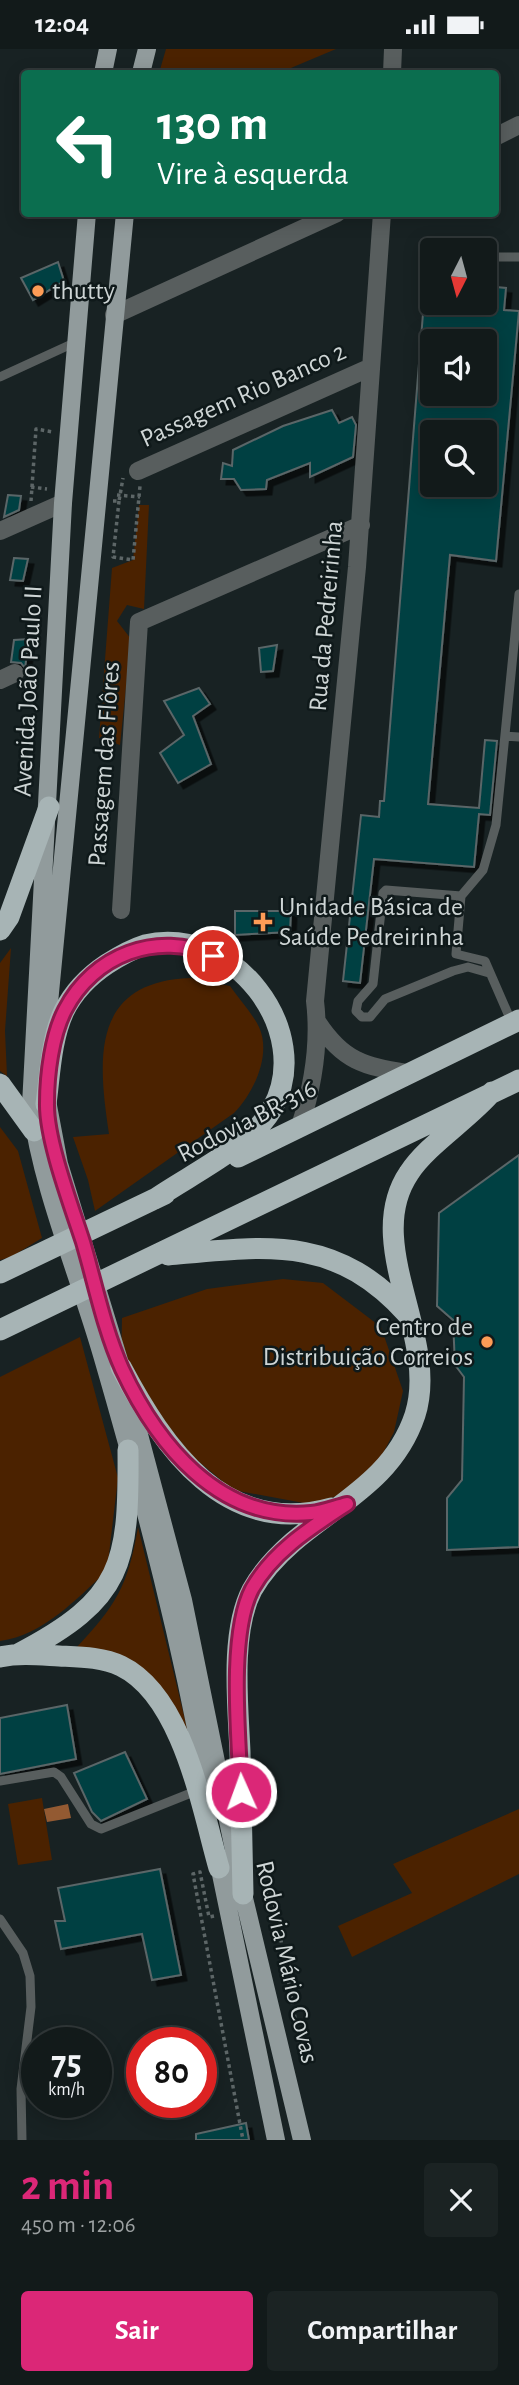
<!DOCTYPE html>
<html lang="pt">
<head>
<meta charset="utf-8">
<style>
	body { margin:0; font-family:"Alegreya Sans",sans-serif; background:#1b2323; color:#f1f3f6; height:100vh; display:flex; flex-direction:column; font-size:26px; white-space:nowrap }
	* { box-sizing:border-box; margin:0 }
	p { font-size:23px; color:#9ca1a2 }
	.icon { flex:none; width:38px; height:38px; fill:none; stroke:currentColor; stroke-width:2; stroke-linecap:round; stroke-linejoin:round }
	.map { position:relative; height:2091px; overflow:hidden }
	.details { display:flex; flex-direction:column; background:#121a1a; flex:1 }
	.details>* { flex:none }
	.hud { position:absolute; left:21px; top:21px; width:478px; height:147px; border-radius:7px; box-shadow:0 4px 18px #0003,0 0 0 2px #313839; background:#0b6e4f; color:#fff; overflow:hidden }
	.needle { width:46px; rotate:186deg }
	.controls { position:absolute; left:420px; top:189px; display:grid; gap:14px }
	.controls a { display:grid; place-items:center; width:77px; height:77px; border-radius:7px; background:#121a1a; box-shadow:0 4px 18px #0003,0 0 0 2px #313839; font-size:35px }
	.speed { position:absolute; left:21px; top:1978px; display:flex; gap:14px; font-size:35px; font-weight:700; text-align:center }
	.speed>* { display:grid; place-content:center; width:91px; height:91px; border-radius:50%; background:#121a1a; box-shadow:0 4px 18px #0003,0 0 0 2px #313839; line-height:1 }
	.speed small { font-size:18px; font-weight:400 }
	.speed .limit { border:10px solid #d22; background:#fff; color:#111 }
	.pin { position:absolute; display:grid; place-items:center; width:60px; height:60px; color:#fff; margin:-30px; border:4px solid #fff; border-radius:50%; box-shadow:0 2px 7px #0007 }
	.me { position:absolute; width:77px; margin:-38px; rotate:358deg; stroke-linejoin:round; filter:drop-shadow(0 0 5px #0008) }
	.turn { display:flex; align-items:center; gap:24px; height:147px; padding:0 21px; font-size:32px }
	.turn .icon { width:91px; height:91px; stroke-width:2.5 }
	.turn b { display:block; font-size:49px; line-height:60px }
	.round { display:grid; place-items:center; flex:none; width:74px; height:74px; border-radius:7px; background:#1b2323 }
	.overview { display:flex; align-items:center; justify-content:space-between; height:119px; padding:0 21px }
	h1 { font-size:42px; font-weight:600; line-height:52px; color:#db2777 }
	.action { display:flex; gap:14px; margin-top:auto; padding:14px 21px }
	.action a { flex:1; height:80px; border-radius:7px; background:#db2777; color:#fff; font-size:28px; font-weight:600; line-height:80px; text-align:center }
	.action a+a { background:#1b2323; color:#f1f3f6 }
	.status { display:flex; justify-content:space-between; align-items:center; height:49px; padding:0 35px; background:#121a1a; direction:ltr }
	.status svg { height:19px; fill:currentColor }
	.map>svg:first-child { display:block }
</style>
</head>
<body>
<div class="status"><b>12:04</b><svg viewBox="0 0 49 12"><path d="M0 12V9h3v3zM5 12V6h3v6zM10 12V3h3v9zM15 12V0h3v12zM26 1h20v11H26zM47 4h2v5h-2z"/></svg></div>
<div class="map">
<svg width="519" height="2091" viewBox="0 0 519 2091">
	<defs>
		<filter id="shadow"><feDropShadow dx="5.5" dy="5.5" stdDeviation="0" flood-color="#0009"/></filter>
	</defs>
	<rect width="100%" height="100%" fill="#182223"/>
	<path fill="#4b2200" d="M166,0H336L279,24H159Z
		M139,456H149L144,560L127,556L117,572L131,590L120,696L99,689L112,519L133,511Z
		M11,899L5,982L7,1027L0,1022V914Z
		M190,929L230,937C239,950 252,964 259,978C272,1006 253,1045 234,1064L95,1162L88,1131L73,1088L109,1085C98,1011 90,933 190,929Z
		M0,1078L18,1102L42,1189L11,1208L0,1211Z
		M283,1230L323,1234L381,1278L403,1342L394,1383L365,1439L309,1455L233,1441L192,1407L121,1318L122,1269L207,1240Z
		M80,1288L118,1429L107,1522C76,1550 44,1586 0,1592V1328Z
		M138,1478L189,1687L137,1622L75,1600C116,1557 128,1537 138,1478Z
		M42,1749L52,1811L18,1816L8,1755Z
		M519,1760V1825L352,1908L338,1877L412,1844L393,1815Z"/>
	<path fill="#935a32" d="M68,1755L71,1769L47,1773L44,1760Z"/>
	<path fill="#033f43" stroke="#5a6667" stroke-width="2" fill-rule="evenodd" filter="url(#shadow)" d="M58,213L64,232L33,251L21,229Z
		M485,237L506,239L504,261L519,262L496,512L450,506L428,755L479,759L485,691L497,692L490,766L479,765L474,818L374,810L360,934L343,932L361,766L379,768L380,752H384L424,252L485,254ZM432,292H485V345H432ZM432,383H485V436H432Z
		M332,361L339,374L352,368L356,376L353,408L310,428V414L267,431L266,440L241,441L234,430H221L223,414L232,417L233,401L283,377Z
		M8,446L21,447L19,461L4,468Z
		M14,509L28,510L23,532L10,531Z
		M29,590L25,619L21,614L11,613L14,591Z
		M277,596L273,622L261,623L259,599Z
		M199,639L210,655L193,667L211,715L178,734L160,704L184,686L164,652Z
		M235,862H291L290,883L235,886Z
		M519,1106V1498L447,1501V1449L462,1431L464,1328L455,1316L453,1271L437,1257L439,1164Z
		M67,1656L76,1710L0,1725V1669Z
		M125,1703L147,1750L101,1772L92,1763L74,1724Z
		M160,1820L181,1926L152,1931L142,1885L61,1900L55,1872H65L58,1839Z
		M246,2074L249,2091H196V2085Z"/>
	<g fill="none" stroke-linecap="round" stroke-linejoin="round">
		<path stroke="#5d6667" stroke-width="3.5" stroke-dasharray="3.5 3.5" stroke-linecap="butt" d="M31,438L47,440
			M117,446L140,448
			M31,452L36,380L53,383
			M113,452H119L123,429
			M119,452L113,508L133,511L140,437
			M261,1817L267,1814L302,2008
			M263,1828L268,1857L263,1858
			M214,1867L209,1868L200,1823L193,1825L243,2091"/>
		<path stroke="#585e5e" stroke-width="9" d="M485,208H519
			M0,328L76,293
			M505,687L519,688
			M461,847L483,821L496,776L519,545
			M489,924L468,918L453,922L385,950L370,968H362L356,962L358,952L373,935L383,844L386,841L461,847L456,905L485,912L512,974
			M0,1732L54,1723L61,1728L91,1775L101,1780L196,1742
			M0,1870L23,1904L30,1927L31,1958L21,2040L22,2091"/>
		<path stroke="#585e5e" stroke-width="18" d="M392,24L393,0
			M495,88L519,76
			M114,266L337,164
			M138,422L369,319
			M0,482L63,454
			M0,631L15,624
			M121,861L139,573L361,476
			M318,974C343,1012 364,1017 406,1024
			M300,1077C313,1037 320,994 315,952L357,518L382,164"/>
		<path stroke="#919b9c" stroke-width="18" d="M103,24L108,0
			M141,24L147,0
			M87,164L63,454L31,1056C42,1141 78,1223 102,1306C145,1454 184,1602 210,1755
			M44,1006L125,164
			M45,1041L59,1115L121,1318L183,1551L243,1845L302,2091
			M217,1806L276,2091"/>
		<path stroke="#a7b4b5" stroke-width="21" d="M0,881L9,868L49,758
			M0,1035L34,1082
			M46,1055C50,1025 51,990 64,962C74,942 89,927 107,915C118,908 132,900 145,896C232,875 316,982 272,1060C250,1098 191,1125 155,1150
			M238,1108L519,971
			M168,1206C267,1197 335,1185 408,1266
			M0,1224L165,1145
			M0,1281L519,1031
			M121,1318C164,1399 225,1489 331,1459
			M18,1605C124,1550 129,1514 128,1401
			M0,1608C20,1604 39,1606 59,1607C79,1608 102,1608 121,1617C183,1647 202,1760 219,1819
			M243,1845C242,1798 241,1750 240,1703C238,1656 230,1583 252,1541C262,1523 278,1506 293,1493C340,1453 394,1429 415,1366C440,1288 361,1195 409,1124C427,1096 468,1071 492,1043"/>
	</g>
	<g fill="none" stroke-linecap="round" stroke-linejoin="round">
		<defs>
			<path id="route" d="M213,907C158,881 93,906 65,961C52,986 47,1025 47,1054C46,1090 71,1156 83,1193C95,1234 104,1280 122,1320C157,1395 219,1473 311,1464C323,1463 335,1458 347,1455C312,1478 273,1502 252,1540C228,1586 239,1690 241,1743"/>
		</defs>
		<use href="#route" stroke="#8e194d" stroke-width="18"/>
		<use href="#route" stroke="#db2777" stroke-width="12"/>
	</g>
	<g fill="#fd9c56" stroke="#0f191a" stroke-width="2.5">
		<circle cx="38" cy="242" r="7"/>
		<path d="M259.5 862.5h7v7h7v7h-7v7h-7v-7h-7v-7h7z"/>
		<circle cx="487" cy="1293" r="7"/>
	</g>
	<g text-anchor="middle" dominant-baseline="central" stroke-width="5" stroke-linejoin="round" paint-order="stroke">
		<g font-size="26" fill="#ced5d5" stroke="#0f191a" text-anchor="start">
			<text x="52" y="242">thutty</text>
			<text x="279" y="858">Unidade Básica de<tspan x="279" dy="30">Saúde Pedreirinha</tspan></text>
			<text x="473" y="1278" text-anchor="end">Centro de<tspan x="473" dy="30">Distribuição Correios</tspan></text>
		</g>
		<g font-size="26" fill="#ced5d5" stroke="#0f191a">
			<text transform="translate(243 346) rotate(-24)">Passagem Rio Banco 2</text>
			<text transform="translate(326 567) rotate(-85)">Rua da Pedreirinha</text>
			<text transform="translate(28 642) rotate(-87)">Avenida João Paulo II</text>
			<text transform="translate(104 715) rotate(-86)">Passagem das Flôres</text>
			<text transform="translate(247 1072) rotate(-27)">Rodovia BR-316</text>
			<text transform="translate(287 1913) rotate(77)">Rodovia Mário Covas</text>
		</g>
	</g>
</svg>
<div class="controls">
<a><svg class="needle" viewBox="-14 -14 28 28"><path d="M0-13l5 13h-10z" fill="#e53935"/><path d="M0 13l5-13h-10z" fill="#9ca1a2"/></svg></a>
<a><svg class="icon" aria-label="sound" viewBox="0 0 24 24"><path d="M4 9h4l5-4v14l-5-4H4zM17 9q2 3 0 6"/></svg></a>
<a><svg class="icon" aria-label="search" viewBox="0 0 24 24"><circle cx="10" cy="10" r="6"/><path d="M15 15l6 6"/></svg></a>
</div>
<div class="speed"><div>75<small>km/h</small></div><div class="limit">80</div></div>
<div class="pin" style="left:213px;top:907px;background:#d93025"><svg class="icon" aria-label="arrive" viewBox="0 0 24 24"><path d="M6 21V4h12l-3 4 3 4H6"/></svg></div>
<svg class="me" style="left:241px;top:1743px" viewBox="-20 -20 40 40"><circle r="17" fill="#db2777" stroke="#fff" stroke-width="3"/><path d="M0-11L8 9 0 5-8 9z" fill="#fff"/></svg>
<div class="hud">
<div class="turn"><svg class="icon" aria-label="left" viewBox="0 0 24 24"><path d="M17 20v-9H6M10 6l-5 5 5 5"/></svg><div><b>130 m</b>Vire à esquerda</div></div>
</div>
</div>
<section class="details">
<div class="overview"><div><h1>2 min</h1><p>450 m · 12:06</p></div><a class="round"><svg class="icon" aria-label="close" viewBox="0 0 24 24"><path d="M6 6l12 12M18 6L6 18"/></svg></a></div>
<div class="action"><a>Sair</a><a>Compartilhar</a></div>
</section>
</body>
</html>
